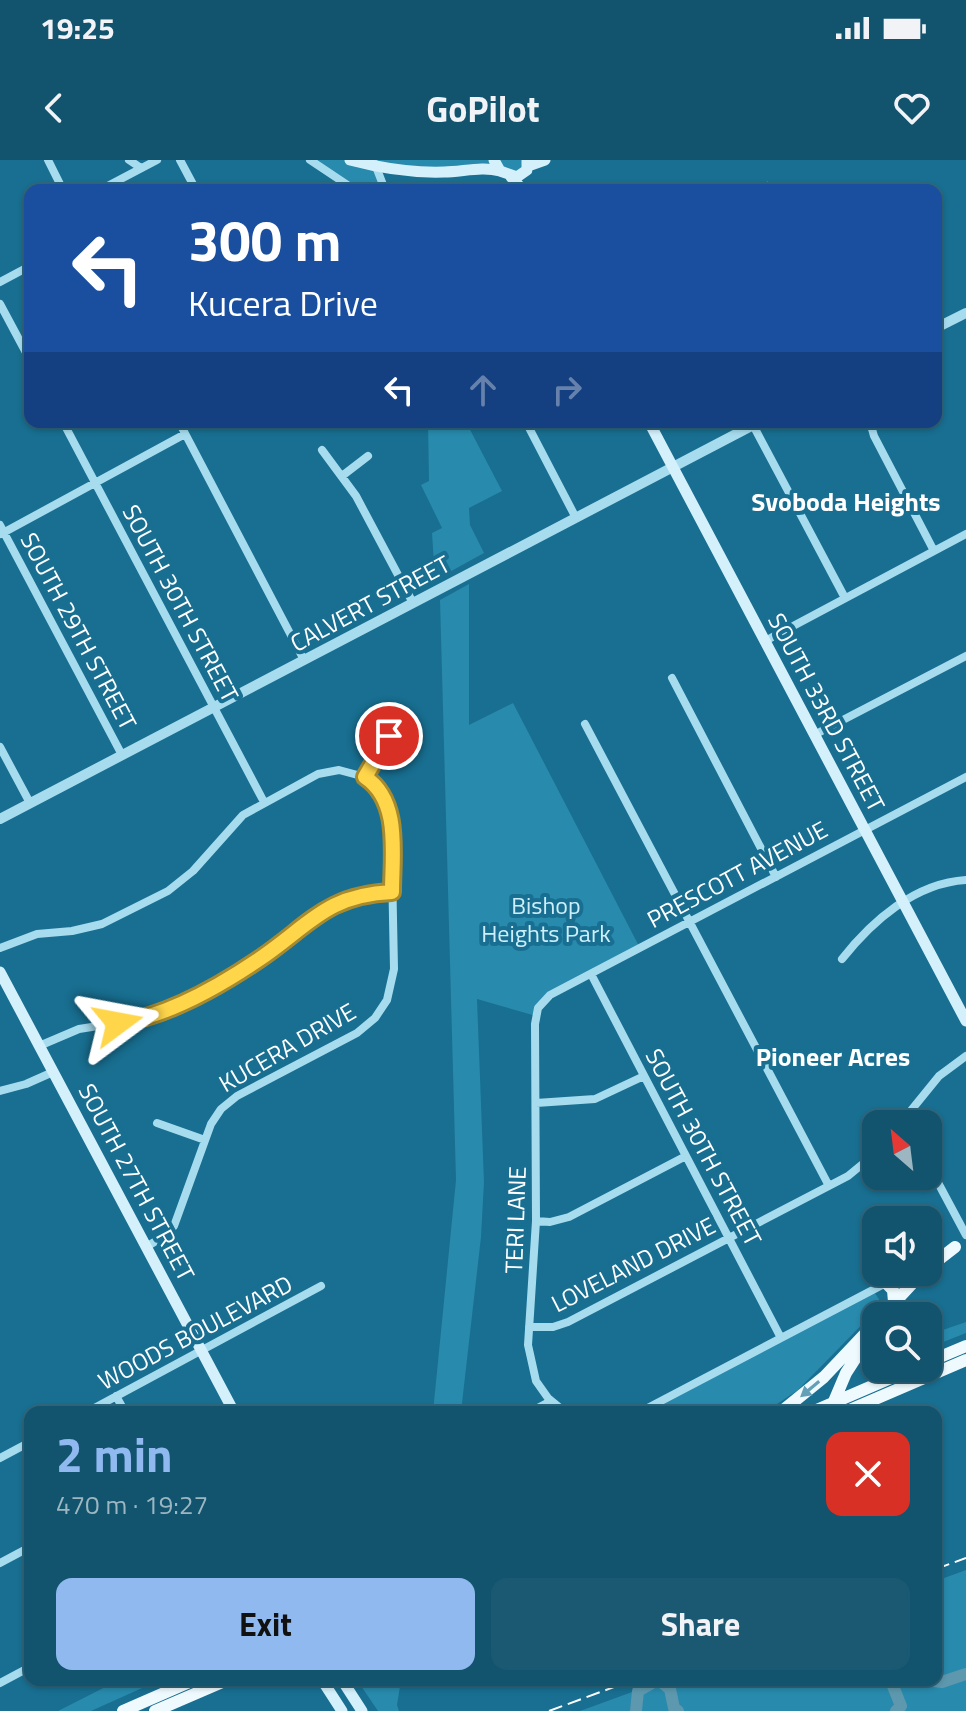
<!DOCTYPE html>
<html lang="en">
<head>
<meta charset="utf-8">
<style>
	body { margin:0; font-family:"Titillium Web",sans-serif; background:#1b5972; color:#f1f3f6; height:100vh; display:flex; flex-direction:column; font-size:30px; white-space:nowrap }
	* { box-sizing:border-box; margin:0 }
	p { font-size:26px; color:#9cb6c2 }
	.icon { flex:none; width:44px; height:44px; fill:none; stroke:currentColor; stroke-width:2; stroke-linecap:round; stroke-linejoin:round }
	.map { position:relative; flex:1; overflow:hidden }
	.sheet { position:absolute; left:24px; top:1246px; width:918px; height:280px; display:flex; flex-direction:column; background:#12536d; border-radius:16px; box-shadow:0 2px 6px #0004,0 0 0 2px #316980 }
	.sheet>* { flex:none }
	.hud { position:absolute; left:24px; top:24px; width:918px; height:244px; border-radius:16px; box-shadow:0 2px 6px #0004,0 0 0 2px #316980; background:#1a4fa0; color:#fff; overflow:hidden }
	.needle { width:52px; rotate:332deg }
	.fabs { position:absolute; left:862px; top:950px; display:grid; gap:16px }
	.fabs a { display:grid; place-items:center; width:80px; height:80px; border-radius:16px; background:#12536d; box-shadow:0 2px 6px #0004,0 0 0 2px #316980; font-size:40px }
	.pin { position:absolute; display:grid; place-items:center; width:68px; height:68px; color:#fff; margin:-34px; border:4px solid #fff; border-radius:50%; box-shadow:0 2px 8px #0007 }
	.me { position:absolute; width:88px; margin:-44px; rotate:77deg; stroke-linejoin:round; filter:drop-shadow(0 0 6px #0008) }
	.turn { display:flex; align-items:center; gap:28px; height:168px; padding:0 32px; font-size:36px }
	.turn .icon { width:104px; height:104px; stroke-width:2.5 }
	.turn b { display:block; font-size:56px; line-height:68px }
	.lanes { display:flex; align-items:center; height:76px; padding:0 32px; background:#0003; justify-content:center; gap:40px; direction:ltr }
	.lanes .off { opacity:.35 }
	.round { display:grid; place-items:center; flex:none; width:84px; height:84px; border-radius:16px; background:#1b5972 }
	.overview { display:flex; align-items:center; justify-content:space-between; height:136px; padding:0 32px }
	h1 { font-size:48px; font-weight:700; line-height:60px; color:#90b9f0 }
	.cta { display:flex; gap:16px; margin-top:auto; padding:16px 32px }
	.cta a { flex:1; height:92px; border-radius:16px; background:#90b9f0; color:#111; font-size:32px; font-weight:700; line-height:92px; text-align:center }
	.cta a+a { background:#1b5972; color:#f1f3f6 }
	.status { display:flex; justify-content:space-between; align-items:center; height:56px; padding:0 40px; background:#12536d; direction:ltr }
	.status svg { height:22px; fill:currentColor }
	header { display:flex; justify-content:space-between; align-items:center; height:104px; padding:0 32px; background:#12536d; font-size:36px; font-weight:700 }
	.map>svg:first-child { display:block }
</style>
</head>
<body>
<div class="status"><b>19:25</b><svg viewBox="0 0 49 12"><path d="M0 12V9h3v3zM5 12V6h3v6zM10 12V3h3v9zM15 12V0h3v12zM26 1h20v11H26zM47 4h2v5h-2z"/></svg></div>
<header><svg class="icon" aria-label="back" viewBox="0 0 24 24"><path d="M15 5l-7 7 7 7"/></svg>GoPilot<svg class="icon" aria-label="heart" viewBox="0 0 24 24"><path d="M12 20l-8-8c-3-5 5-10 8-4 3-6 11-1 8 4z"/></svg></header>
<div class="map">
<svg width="966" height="1551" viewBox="0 0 966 1551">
	<rect width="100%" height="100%" fill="#186f91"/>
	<path fill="#288aad" d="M310,0H545L527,10L505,15L377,7L385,30H355Z
		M428,262H466L502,331L469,348L470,365L484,393L435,420L432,373L442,368L421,325L429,321Z
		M469,424V565L513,543L640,788L550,835L536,856L477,839L484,1022L481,1077L461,1252H433L456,1020L440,440Z
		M873,1130L882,1144L798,1230L765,1252H640Z
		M966,1162V1173L928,1188V1166L934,1173Z
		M966,1410V1551H580L665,1520H936V1421Z
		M119,1520H160L91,1551H58Z
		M357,1520H401L397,1545L399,1551H378Z"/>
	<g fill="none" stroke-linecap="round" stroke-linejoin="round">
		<path stroke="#5d98ae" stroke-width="12" d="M659,1520L670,1529L674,1548L678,1551
			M928,1520L942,1522L966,1514
			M636,1551L638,1531L657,1520
			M896,1551L901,1546L893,1526L897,1520"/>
		<path stroke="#a7dcef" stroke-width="8" d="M48,0L63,30
			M129,0L141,8
			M180,0L196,30
			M310,0L355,30
			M375,4L385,30
			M767,26L769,30
			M100,30L157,0
			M0,122L30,106
			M0,144L30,200
			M63,262L264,642
			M179,262L304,500
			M526,262L576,358
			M870,262L874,276L934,391
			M753,265L845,438
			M322,290L356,336L413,443
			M342,316L368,296
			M0,365L122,595
			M1,374L185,274
			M765,481L966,374
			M672,518L776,717
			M585,564L829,1026
			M814,575L966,496
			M0,587L30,643
			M365,617L389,576
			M0,788L37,774L72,771L102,764L168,731L193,711L243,655L318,614L339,610L365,617L382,633L391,657L394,809L387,840L375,858L357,873L237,936L221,949L211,964L174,1066L161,1078L146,1087
			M842,799C872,761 915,723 966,720
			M591,814L781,1178
			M39,886L79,869L130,861L158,854L240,811L328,747L357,736L392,732
			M0,931L26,924L53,912
			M536,943L595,939L644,916
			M157,963L205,980
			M900,964L939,916L966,896
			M928,1004L966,1075
			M536,1061L550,1062L569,1057L686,996
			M529,1167H553L568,1162L848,1016L876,993
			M116,1236L125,1252
			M87,1252L321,1126
			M530,1252L551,1241
			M565,1252L548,1238L536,1221L528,1185L536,1061L535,864L538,848L550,835L966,617
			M640,1252L907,1112
			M0,1298L30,1282
			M0,1403L30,1387
			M0,1523L30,1507"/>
		<path stroke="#a7dcef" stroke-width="10" d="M936,168L966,153
			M0,659L759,262"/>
		<path stroke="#d4f0fb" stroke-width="11" d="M350,0C380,8 413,13 444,12C462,12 482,6 500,11
			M494,0L500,11L517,17L527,10V0
			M528,6L545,0
			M511,17L523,30
			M649,262L966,861
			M0,812L234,1252
			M322,1520L342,1551
			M342,1520L362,1551"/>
		<path stroke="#effaff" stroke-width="12" d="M928,1108L955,1087
			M886,1123L893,1130L894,1142
			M882,1156L923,1112
			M928,1202L966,1186
			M832,1246L846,1213L866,1182
			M781,1252L824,1217L876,1162
			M812,1252L914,1208
			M845,1252L966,1200
			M123,1551L194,1520
			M155,1551L227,1520"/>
		<path stroke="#fff" stroke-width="2" stroke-dasharray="14 6" stroke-linecap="butt" d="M936,1409L966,1398
			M549,1551L633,1520"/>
	</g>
	<defs><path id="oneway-solid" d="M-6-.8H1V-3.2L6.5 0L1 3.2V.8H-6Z" transform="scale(2)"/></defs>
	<use fill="#63a0b8" href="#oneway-solid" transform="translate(810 1229) rotate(140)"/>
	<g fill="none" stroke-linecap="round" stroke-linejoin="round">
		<defs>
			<path id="route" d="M118,863C165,857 218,827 258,800C309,766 325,735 392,732C392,694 401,641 365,617L389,576"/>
		</defs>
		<use href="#route" stroke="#a68a30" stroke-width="20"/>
		<use href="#route" stroke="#ffd54a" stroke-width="14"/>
	</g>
	<g text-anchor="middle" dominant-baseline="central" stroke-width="8" stroke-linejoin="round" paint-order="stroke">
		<g font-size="24" fill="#fff" stroke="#186f91">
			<text transform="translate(181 443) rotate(62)">SOUTH 30TH STREET</text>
			<text transform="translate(370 443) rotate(-28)">CALVERT STREET</text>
			<text transform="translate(79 471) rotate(62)">SOUTH 29TH STREET</text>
			<text transform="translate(827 552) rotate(62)">SOUTH 33RD STREET</text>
			<text transform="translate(737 714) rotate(-28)">PRESCOTT AVENUE</text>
			<text transform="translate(287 887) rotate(-30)">KUCERA DRIVE</text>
			<text transform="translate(704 987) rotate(62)">SOUTH 30TH STREET</text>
			<text transform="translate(137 1022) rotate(62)">SOUTH 27TH STREET</text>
			<text transform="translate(515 1060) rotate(-88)">TERI LANE</text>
			<text transform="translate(633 1104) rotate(-27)">LOVELAND DRIVE</text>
			<text transform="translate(195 1172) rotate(-28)">WOODS BOULEVARD</text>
		</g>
		<g font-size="24" fill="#cdeffb" stroke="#186f91">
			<text x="546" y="745">Bishop<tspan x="546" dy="28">Heights Park</tspan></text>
		</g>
		<g font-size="26" font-weight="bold" fill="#fff" stroke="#186f91">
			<text x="846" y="341">Svoboda Heights</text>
			<text x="833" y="896">Pioneer Acres</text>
		</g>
	</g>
</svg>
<div class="fabs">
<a><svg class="needle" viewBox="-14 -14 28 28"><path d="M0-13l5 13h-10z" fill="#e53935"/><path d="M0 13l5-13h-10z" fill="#9cb6c2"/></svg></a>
<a><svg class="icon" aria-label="sound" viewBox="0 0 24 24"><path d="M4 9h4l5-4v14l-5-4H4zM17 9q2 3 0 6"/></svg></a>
<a><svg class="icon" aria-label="search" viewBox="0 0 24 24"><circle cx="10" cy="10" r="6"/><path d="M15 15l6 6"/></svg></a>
</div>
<div class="pin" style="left:389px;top:576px;background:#d93025"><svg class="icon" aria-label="arrive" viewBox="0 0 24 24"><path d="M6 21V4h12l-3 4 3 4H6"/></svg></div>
<svg class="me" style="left:118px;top:863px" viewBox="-20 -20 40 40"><path d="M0-17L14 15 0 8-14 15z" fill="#ffd54a" stroke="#fff" stroke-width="4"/></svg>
<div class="hud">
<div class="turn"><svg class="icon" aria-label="left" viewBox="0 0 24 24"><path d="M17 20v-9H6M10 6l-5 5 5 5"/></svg><div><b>300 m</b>Kucera Drive</div></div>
<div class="lanes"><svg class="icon" aria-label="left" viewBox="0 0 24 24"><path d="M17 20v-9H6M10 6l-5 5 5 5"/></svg><svg class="icon off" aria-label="ahead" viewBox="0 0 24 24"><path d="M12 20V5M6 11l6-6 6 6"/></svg><svg class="icon off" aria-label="right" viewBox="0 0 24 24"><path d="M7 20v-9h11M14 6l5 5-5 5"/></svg></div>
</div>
<section class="sheet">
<div class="overview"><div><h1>2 min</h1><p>470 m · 19:27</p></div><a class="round" style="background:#d93025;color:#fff"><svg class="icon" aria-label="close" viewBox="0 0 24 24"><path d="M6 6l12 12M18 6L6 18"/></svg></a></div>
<div class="cta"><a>Exit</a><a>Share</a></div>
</section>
</div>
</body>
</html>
